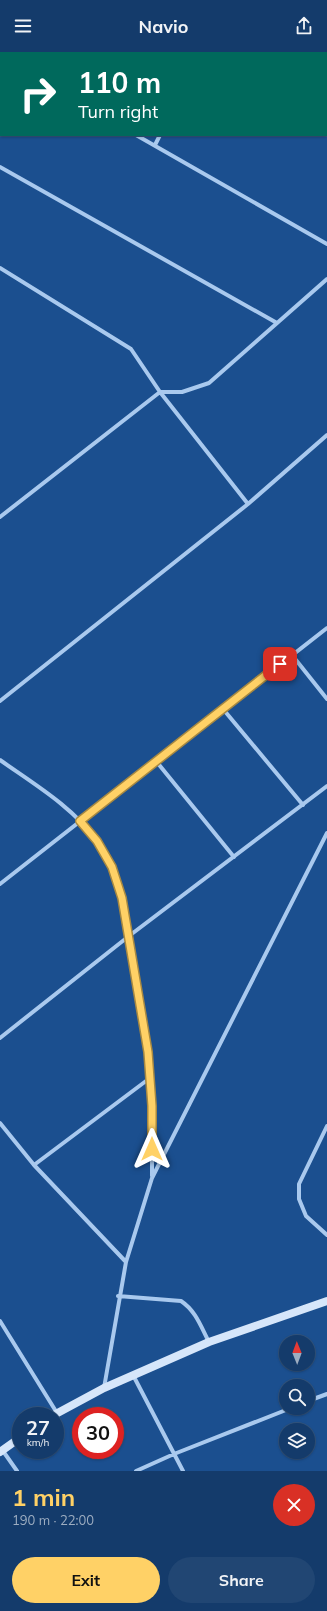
<!DOCTYPE html>
<html lang="en">
<head>
<meta charset="utf-8">
<style>
	body { margin:0; font-family:Mulish,sans-serif; background:#214673; color:#f1f3f6; height:100vh; display:flex; flex-direction:column; font-size:15px; white-space:nowrap }
	* { box-sizing:border-box; margin:0 }
	p { font-size:13px; color:#9dadc1 }
	.icon { flex:none; width:22px; height:22px; fill:none; stroke:currentColor; stroke-width:2; stroke-linecap:round; stroke-linejoin:round }
	.map { position:relative; height:1419px; overflow:hidden }
	.panel { display:flex; flex-direction:column; background:#143b6b; flex:1 }
	.panel>* { flex:none }
	.guide { position:absolute; left:0px; top:0px; width:327px; height:84px; box-shadow:0 1px 3px #0004,0 0 0 1px #33557e; background:#00695c; color:#fff; overflow:hidden }
	.needle { width:26px; rotate:359deg }
	.controls { position:absolute; left:279px; top:1283px; display:grid; gap:8px }
	.controls a { display:grid; place-items:center; width:36px; height:36px; border-radius:50%; background:#143b6b; box-shadow:0 1px 3px #0004,0 0 0 1px #33557e; font-size:20px }
	.speed { position:absolute; left:12px; top:1355px; display:flex; gap:8px; font-size:20px; font-weight:700; text-align:center }
	.speed>* { display:grid; place-content:center; width:52px; height:52px; border-radius:50%; background:#143b6b; box-shadow:0 1px 3px #0004,0 0 0 1px #33557e; line-height:1 }
	.speed small { font-size:10px; font-weight:400 }
	.speed .limit { border:6px solid #d22; background:#fff; color:#111 }
	.pin { position:absolute; display:grid; place-items:center; width:34px; height:34px; color:#fff; margin:-17px; border-radius:8px; box-shadow:0 2px 6px #0006 }
	.me { position:absolute; width:44px; margin:-22px; rotate:0deg; stroke-linejoin:round; filter:drop-shadow(0 0 3px #0008) }
	.turn { display:flex; align-items:center; gap:14px; height:84px; padding:0 12px; font-size:18px }
	.turn .icon { width:52px; height:52px; stroke-width:2.5 }
	.turn b { display:block; font-size:28px; line-height:34px }
	.round { display:grid; place-items:center; flex:none; width:42px; height:42px; border-radius:21px; background:#214673 }
	.headline { display:flex; align-items:center; justify-content:space-between; height:68px; padding:0 12px }
	h1 { font-size:24px; font-weight:700; line-height:30px; color:#ffd166 }
	.primary-button { display:flex; gap:8px; margin-top:auto; padding:8px 12px }
	.primary-button a { flex:1; height:46px; border-radius:24px; background:#ffd166; color:#111; font-size:16px; font-weight:700; line-height:46px; text-align:center }
	.primary-button a+a { background:#214673; color:#f1f3f6 }
	header { display:flex; justify-content:space-between; align-items:center; height:52px; padding:0 12px; background:#143b6b; font-size:18px; font-weight:700 }
	.map>svg:first-child { display:block }
</style>
</head>
<body>
<header><svg class="icon" aria-label="menu" viewBox="0 0 24 24"><path d="M4 6h16M4 12h16M4 18h16"/></svg>Navio<svg class="icon" aria-label="share" viewBox="0 0 24 24"><path d="M12 15V3M7 8l5-5 5 5M5 13v7h14v-7"/></svg></header>
<div class="map">
<svg width="327" height="1419" viewBox="0 0 327 1419">
	<rect width="100%" height="100%" fill="#1b4f8f"/>
	<g fill="none" stroke-linecap="round" stroke-linejoin="round">
		<path stroke="#a9c9ee" stroke-width="4" d="M202,0L204,1
			M0,11L1,12
			M0,60L1,58
			M326,70H327
			M136,83L327,192
			M155,93L160,83
			M0,115L277,271
			M0,216L131,297L160,340L248,452
			M0,465L160,340H182L209,331L327,227
			M292,603L327,647
			M0,649L248,452L327,383
			M223,657L303,753
			M0,708C34,732 73,755 97,789C122,824 127,869 133,910C138,940 144,970 148,1000C153,1041 152,1083 152,1124
			M156,709L234,805
			M0,832L327,576
			M0,986L129,884L327,734
			M0,1071L34,1113L126,1210
			M327,1074L299,1132V1147L306,1164L327,1183
			M34,1113L150,1026
			M118,1244L181,1249C196,1259 201,1275 209,1290
			M0,1269L57,1361
			M133,1323L183,1419
			M104,1336L126,1210L152,1126L327,781
			M308,1349L327,1342
			M3,1399L17,1419
			M136,1419L174,1402L291,1356"/>
		<path stroke="#d6e6fa" stroke-width="8" d="M52,1364L104,1336L209,1290L327,1249
			M0,1400L21,1385"/>
	</g>
	<g fill="none" stroke-linecap="round" stroke-linejoin="round">
		<defs>
			<path id="route" d="M152,1097V1054L148,1000L122,846L112,815L97,789L80,769L280,612"/>
		</defs>
		<use href="#route" stroke="#a68842" stroke-width="10"/>
		<use href="#route" stroke="#ffd166" stroke-width="7"/>
	</g>
</svg>
<div class="controls">
<a><svg class="needle" viewBox="-14 -14 28 28"><path d="M0-13l5 13h-10z" fill="#e53935"/><path d="M0 13l5-13h-10z" fill="#9dadc1"/></svg></a>
<a><svg class="icon" aria-label="search" viewBox="0 0 24 24"><circle cx="10" cy="10" r="6"/><path d="M15 15l6 6"/></svg></a>
<a><svg class="icon" aria-label="layers" viewBox="0 0 24 24"><path d="M12 4l9 5-9 5-9-5zM3 14l9 5 9-5"/></svg></a>
</div>
<div class="speed"><div>27<small>km/h</small></div><div class="limit">30</div></div>
<div class="pin" style="left:280px;top:612px;background:#d93025"><svg class="icon" aria-label="arrive" viewBox="0 0 24 24"><path d="M6 21V4h12l-3 4 3 4H6"/></svg></div>
<svg class="me" style="left:152px;top:1097px" viewBox="-20 -20 40 40"><path d="M0-17L14 15 0 8-14 15z" fill="#ffd166" stroke="#fff" stroke-width="4"/></svg>
<div class="guide">
<div class="turn"><svg class="icon" aria-label="right" viewBox="0 0 24 24"><path d="M7 20v-9h11M14 6l5 5-5 5"/></svg><div><b>110 m</b>Turn right</div></div>
</div>
</div>
<section class="panel">
<div class="headline"><div><h1>1 min</h1><p>190 m · 22:00</p></div><a class="round" style="background:#d93025;color:#fff"><svg class="icon" aria-label="close" viewBox="0 0 24 24"><path d="M6 6l12 12M18 6L6 18"/></svg></a></div>
<div class="primary-button"><a>Exit</a><a>Share</a></div>
</section>
</body>
</html>
